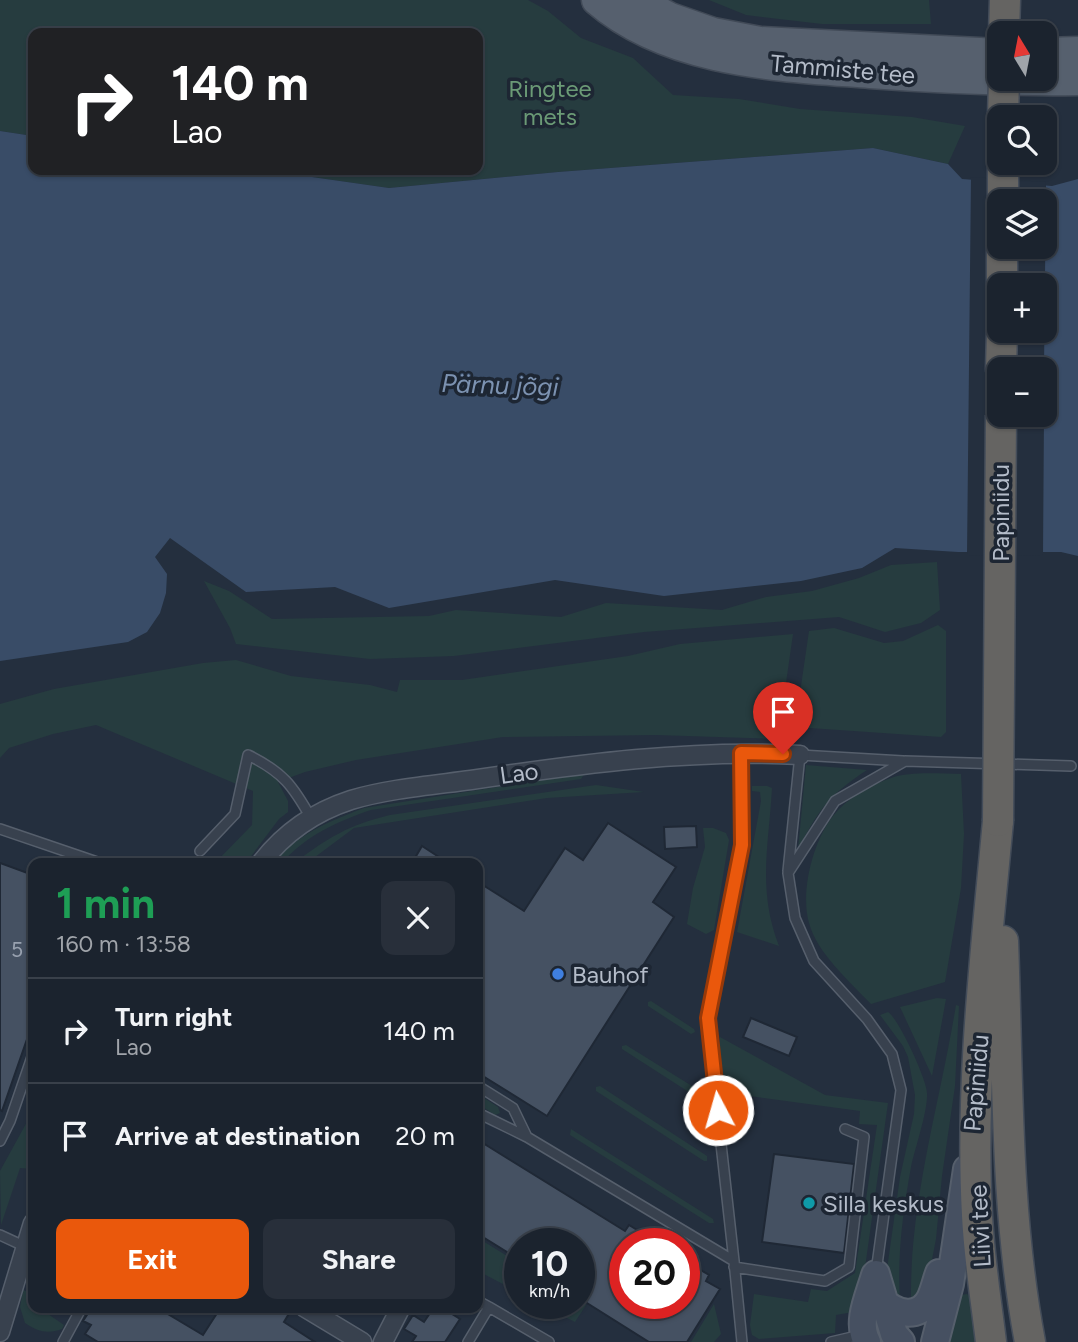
<!DOCTYPE html>
<html lang="en">
<head>
<meta charset="utf-8">
<style>
	body { margin:0; font-family:Figtree,sans-serif; background:#282f3a; color:#f1f3f6; height:100vh; display:flex; flex-direction:column; font-size:26px; white-space:nowrap }
	* { box-sizing:border-box; margin:0 }
	p { font-size:23px; color:#a0a4aa }
	.icon { flex:none; width:38px; height:38px; fill:none; stroke:currentColor; stroke-width:2; stroke-linecap:round; stroke-linejoin:round }
	.map { position:relative; flex:1; overflow:hidden }
	.drawer { position:absolute; left:28px; top:858px; width:455px; height:455px; display:flex; flex-direction:column; background:#1b232e; border-radius:14px; box-shadow:0 2px 5px #0004,0 0 0 2px #39404a }
	.drawer>* { flex:none }
	.banner { position:absolute; left:28px; top:28px; width:455px; height:147px; border-radius:14px; box-shadow:0 2px 5px #0004,0 0 0 2px #39404a; background:#202124; color:#fff; overflow:hidden }
	.needle { width:46px; rotate:350deg }
	.buttons { position:absolute; left:987px; top:21px; display:grid; gap:14px }
	.buttons a { display:grid; place-items:center; width:70px; height:70px; border-radius:14px; background:#1b232e; box-shadow:0 2px 5px #0004,0 0 0 2px #39404a; font-size:35px }
	.speed { position:absolute; left:504px; top:1228px; display:flex; gap:14px; font-size:35px; font-weight:700; text-align:center }
	.speed>* { display:grid; place-content:center; width:91px; height:91px; border-radius:50%; background:#1b232e; box-shadow:0 2px 5px #0004,0 0 0 2px #39404a; line-height:1 }
	.speed small { font-size:18px; font-weight:400 }
	.speed .limit { border:10px solid #d22; background:#fff; color:#111 }
	.pin { position:absolute; display:grid; place-items:center; width:60px; height:60px; color:#fff; margin:-72px -30px; border-radius:50% 50% 50% 0; rotate:-45deg; box-shadow:0 0 7px #0007 }
	.pin .icon { rotate:45deg }
	.me { position:absolute; width:77px; margin:-38px; rotate:354deg; stroke-linejoin:round; filter:drop-shadow(0 0 5px #0008) }
	.turn { display:flex; align-items:center; gap:24px; height:147px; padding:0 28px; font-size:32px }
	.turn .icon { width:91px; height:91px; stroke-width:2.5 }
	.turn b { display:block; font-size:49px; line-height:60px }
	.round { display:grid; place-items:center; flex:none; width:74px; height:74px; border-radius:14px; background:#282f3a }
	.headline { display:flex; align-items:center; justify-content:space-between; height:119px; padding:0 28px }
	h1 { font-size:42px; font-weight:700; line-height:52px; color:#1e9e55 }
	.action { display:flex; gap:14px; margin-top:auto; padding:14px 28px }
	.action a { flex:1; height:80px; border-radius:14px; background:#ea580c; color:#fff; font-size:28px; font-weight:700; line-height:80px; text-align:center }
	.action a+a { background:#282f3a; color:#f1f3f6 }
	ul { padding:0; list-style:none }
	li { display:flex; align-items:center; gap:21px; height:105px; padding:0 28px; border-top:2px solid #39404a }
	li div { flex:1 }
	li b { display:block; font-size:26px }
	li em { font-style:normal }
	.map>svg:first-child { display:block }
</style>
</head>
<body>
<div class="map">
<svg width="1078" height="1342" viewBox="0 0 1078 1342">
	<rect width="100%" height="100%" fill="#242f3e"/>
	<path fill="#263c3f" d="M0,0H528L548,11L581,38L633,58L673,95L739,99L800,109L912,117L965,126L948,164L873,148L558,172L389,188L263,170H478V33H33V136L0,131Z
		M709,0H929L931,24H822L746,15Z
		M937,562L940,610L921,623L885,632L839,617L644,632L454,656L370,659L236,644L230,628L204,581L229,591L272,619L429,616L456,610L561,617L606,603L722,610L766,597L812,591L859,578L891,565Z
		M938,625L946,631V732L941,737L795,727L809,631L834,628L884,643L903,641Z
		M793,634L778,739L656,735L503,737L356,760L305,772L278,782L288,801V812L279,819L246,863H215L252,825L253,791L96,725L53,734L9,748L0,758V704L54,689L203,663L236,660L291,676L370,685L397,692L400,680H462L628,656L680,644Z
		M806,765L867,770C829,795 818,810 798,850Z
		M585,773L581,779L371,810C338,821 305,836 282,863H274C295,835 332,820 364,808Z
		M961,774L964,834L961,888L945,982L871,1004C850,982 817,953 809,923C800,892 813,841 833,816C847,798 870,785 891,778C912,771 939,774 961,774Z
		M596,785L644,792L547,798L354,828L307,863H294C328,838 348,825 390,815Z
		M752,786H767L772,788C769,845 757,889 779,946L737,932L761,801L760,792L752,791Z
		M703,828H713L726,833L729,840L714,930L706,934L687,924L693,888L705,847Z
		M937,998L946,999L932,1076L900,1007Z
		M651,1001L694,1029L695,1032L691,1034L648,1006V1002Z
		M956,1005L959,1006L955,1086L942,1176L936,1239L928,1280L914,1300L911,1298C910,1199 940,1103 956,1005Z
		M888,1012C899,1019 927,1080 927,1093C928,1111 915,1148 911,1167C903,1211 897,1256 900,1301L898,1300L887,1269L900,1177L914,1114L915,1095L908,1057L903,1046L880,1015Z
		M720,1037L825,1095L888,1103L858,1318L853,1312L836,1315L835,1333L759,1339L752,1335L750,1325L754,1294L808,1302L811,1289L827,1291L855,1273L877,1125L859,1124L860,1111L741,1095L737,1110L729,1111L725,1107L719,1057Z
		M626,1045L700,1091L701,1095L698,1098L622,1049V1046Z
		M600,1086L707,1156V1161H704L596,1091V1087Z
		M478,1094L498,1107L500,1113L495,1115L478,1104Z
		M33,1111V1169L20,1168L1,1225L0,1171Z
		M571,1129L713,1219L714,1223H709L570,1135Z
		M478,1238L520,1264V1293L478,1271Z
		M23,1290L33,1294V1307H44L48,1314L64,1325L62,1329C48,1334 38,1332 25,1323L20,1307Z
		M967,1294L970,1297L976,1342H948L961,1295Z
		M579,1301L586,1305L575,1322L540,1304H579Z
		M714,1304L721,1334L714,1342H691Z"/>
	<path fill="#394c67" fill-rule="evenodd" d="M0,131L33,136V170H263L389,188L558,172L873,148L948,164L962,179L1052,186L1078,179V556L1061,552H958L895,548L862,568L801,581L664,596L555,580L389,608L335,587L246,592L170,538L155,557L167,574L166,593L160,613L147,632L128,642L0,661ZM999,201H1045V247H999ZM999,285H1045V331H999ZM999,369H1045V415H999Z"/>
	<path fill="#242f3e" fill-rule="evenodd" d="M971,177L1046,182L1044,369H999V415H1044L1043,555L967,556ZM999,201H1045V247H999ZM999,285H1045V331H999Z"/>
	<path fill="#455162" stroke="#1f2835" stroke-width="2" d="M608,823L676,867L653,902L674,917L547,1116L478,1073V882L524,911L565,848L583,860Z
		M696,826L697,847L665,849L664,827Z
		M422,846L448,863H412Z
		M0,863L33,875V1022L2,1111L0,1110Z
		M751,1018L797,1037L789,1056L743,1037Z
		M478,1140L625,1231L629,1225L660,1244H625V1304H684V1260L709,1275L706,1281L720,1289L687,1342H649L579,1298V1244H520V1260L478,1234Z
		M774,1154L854,1164L844,1253L762,1242Z
		M92,1307H156L203,1335L221,1307H293L284,1322L315,1342H98L85,1334L91,1325L83,1321Z
		M434,1307H441L460,1319L445,1342H412L416,1336L404,1329L413,1315L424,1322Z"/>
	<g fill="none" stroke-linecap="round" stroke-linejoin="round">
		<defs>
			<path id="service" d="M0,829L100,863
				M200,851L235,814L248,755C283,772 293,786 311,818
				M788,871L800,755L903,761
				M478,1086L513,1108L527,1137L734,1261L742,1342
				M478,1113L527,1137
				M0,1141L10,1121L33,1054
				M0,1235L26,1247
				M734,1261L707,1018L742,845L741,753
				M734,1267L825,1281L849,1267L864,1137L845,1129
				M876,1272L901,1090L892,1054L867,1019L814,961L795,918L788,873L835,801L905,761L1071,766
				M489,1307L549,1342
				M63,1342L82,1307
				M468,1342L489,1307L478,1301
				M831,1342L861,1335"/>
			<path id="minor" d="M261,863C284,833 314,812 351,800C387,789 434,785 471,780C580,764 690,749 800,755
				M304,1307L362,1342
				M0,1332L33,1223
				M383,1342L401,1307"/>
			<path id="secondary" d="M876,1274L894,1334L901,1342
				M882,1300C895,1314 919,1320 930,1299C934,1291 936,1281 939,1273
				M867,1342C856,1322 869,1296 875,1275
				M935,1342L950,1284L967,1169"/>
			<path id="primary" d="M597,0C670,63 779,66 870,73C939,78 1009,81 1078,80
				M636,0L670,18L713,33L760,42L999,54
				M1045,53L1078,52"/>
			<path id="trunk" d="M1004,33L1005,0
				M1003,201V163
				M1002,285V247
				M1001,369L1002,331
				M1003,941C1008,1075 1005,1210 1030,1342
				M991,1342C986,1300 979,1258 977,1215C970,1084 986,951 998,821"/>
		</defs>
		<use href="#service" stroke="#565f6c" stroke-width="12"/>
		<use href="#minor" stroke="#565f6c" stroke-width="21"/>
		<use href="#secondary" stroke="#565f6c" stroke-width="30"/>
		<use href="#primary" stroke="#414a57" stroke-width="33"/>
		<use href="#trunk" stroke="#434c59" stroke-width="33"/>
		<use href="#service" stroke="#38414e" stroke-width="9"/>
		<use href="#minor" stroke="#38414e" stroke-width="18"/>
		<use href="#secondary" stroke="#465061" stroke-width="26"/>
		<use href="#primary" stroke="#56606e" stroke-width="30"/>
		<use href="#trunk" stroke="#656462" stroke-width="30"/>
		<defs>
			<path id="trunk-bridge" d="M1003,117L1004,79
				M998,821L1001,415"/>
		</defs>
		<use href="#trunk-bridge" stroke="#434c59" stroke-width="33" stroke-linecap="butt"/>
		<use href="#trunk-bridge" stroke="#656462" stroke-width="30"/>
	</g>
	<g fill="none" stroke-linecap="round" stroke-linejoin="round">
		<defs>
			<path id="route" d="M718,1110L708,1018L742,845L741,753L783,754"/>
		</defs>
		<use href="#route" stroke="#983908" stroke-width="18"/>
		<use href="#route" stroke="#ea580c" stroke-width="12"/>
	</g>
	<circle fill="#3f7fe0" stroke="#1d2633" stroke-width="2.5" cx="558" cy="974" r="7"/>
	<circle fill="#0f9aa8" stroke="#1d2633" stroke-width="2.5" cx="809" cy="1203" r="7"/>
	<g text-anchor="middle" dominant-baseline="central" stroke-width="7" stroke-linejoin="round" paint-order="stroke">
		<g font-size="21" fill="#98a1af">
			<text x="17" y="949">5</text>
		</g>
		<g font-size="24" fill="#b4bcc9" stroke="#1d2633">
			<text transform="translate(843 69) rotate(5)">Tammiste tee</text>
			<text transform="translate(1000 513) rotate(-90)">Papiniidu</text>
			<text transform="translate(519 773) rotate(-8)">Lao</text>
			<text transform="translate(976 1083) rotate(-85)">Papiniidu</text>
			<text transform="translate(980 1226) rotate(-93)">Liivi tee</text>
		</g>
		<g font-size="24" fill="#6b9a76" stroke="#1d2633">
			<text x="550" y="88">Ringtee<tspan x="550" dy="28">mets</tspan></text>
		</g>
		<g font-size="24" fill="#b4bcc9" stroke="#1d2633" text-anchor="start">
			<text x="572" y="974">Bauhof</text>
			<text x="823" y="1203">Silla keskus</text>
		</g>
		<g font-size="26" font-style="italic" fill="#7c92b1" stroke="#1d2633">
			<text transform="translate(500 385) rotate(2)">Pärnu jõgi</text>
		</g>
	</g>
</svg>
<div class="buttons">
<a><svg class="needle" viewBox="-14 -14 28 28"><path d="M0-13l5 13h-10z" fill="#e53935"/><path d="M0 13l5-13h-10z" fill="#a0a4aa"/></svg></a>
<a><svg class="icon" aria-label="search" viewBox="0 0 24 24"><circle cx="10" cy="10" r="6"/><path d="M15 15l6 6"/></svg></a>
<a><svg class="icon" aria-label="layers" viewBox="0 0 24 24"><path d="M12 4l9 5-9 5-9-5zM3 14l9 5 9-5"/></svg></a>
<a>+</a>
<a>−</a>
</div>
<div class="speed"><div>10<small>km/h</small></div><div class="limit">20</div></div>
<div class="pin" style="left:783px;top:754px;background:#d93025"><svg class="icon" aria-label="arrive" viewBox="0 0 24 24"><path d="M6 21V4h12l-3 4 3 4H6"/></svg></div>
<svg class="me" style="left:718px;top:1110px" viewBox="-20 -20 40 40"><circle r="17" fill="#ea580c" stroke="#fff" stroke-width="3"/><path d="M0-11L8 9 0 5-8 9z" fill="#fff"/></svg>
<div class="banner">
<div class="turn"><svg class="icon" aria-label="right" viewBox="0 0 24 24"><path d="M7 20v-9h11M14 6l5 5-5 5"/></svg><div><b>140 m</b>Lao</div></div>
</div>
<section class="drawer">
<div class="headline"><div><h1>1 min</h1><p>160 m · 13:58</p></div><a class="round"><svg class="icon" aria-label="close" viewBox="0 0 24 24"><path d="M6 6l12 12M18 6L6 18"/></svg></a></div>
<ul>
<li><svg class="icon" aria-label="right" viewBox="0 0 24 24"><path d="M7 20v-9h11M14 6l5 5-5 5"/></svg><div><b>Turn right</b><p>Lao</p></div><em>140 m</em></li>
<li><svg class="icon" aria-label="arrive" viewBox="0 0 24 24"><path d="M6 21V4h12l-3 4 3 4H6"/></svg><div><b>Arrive at destination</b></div><em>20 m</em></li>
</ul>
<div class="action"><a>Exit</a><a>Share</a></div>
</section>
</div>
</body>
</html>
